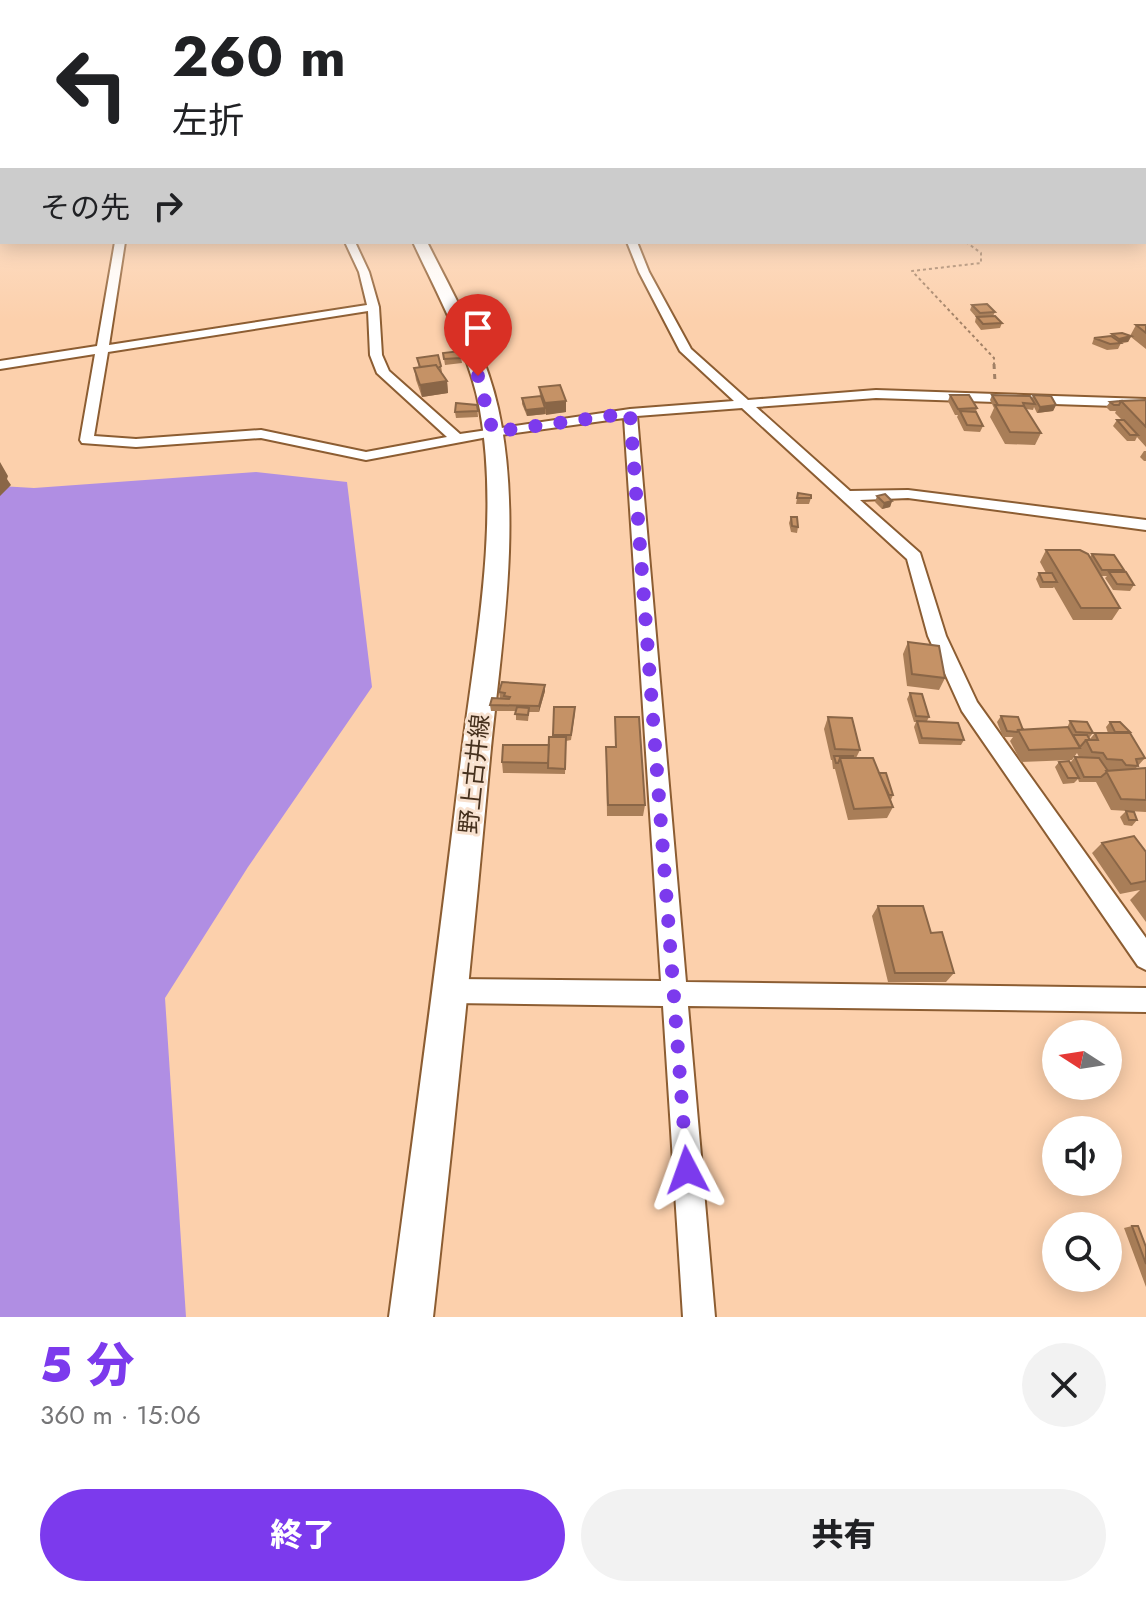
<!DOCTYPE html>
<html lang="ja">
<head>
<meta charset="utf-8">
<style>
	body { margin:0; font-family:Jost,"Noto Sans JP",sans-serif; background:#f2f2f2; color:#202124; height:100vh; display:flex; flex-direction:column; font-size:30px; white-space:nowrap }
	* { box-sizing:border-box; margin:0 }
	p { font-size:26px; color:#757577 }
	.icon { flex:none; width:44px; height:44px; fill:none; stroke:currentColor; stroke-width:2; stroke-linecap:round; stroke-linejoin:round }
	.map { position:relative; height:1317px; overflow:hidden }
	.drawer { display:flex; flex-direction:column; background:#fff; flex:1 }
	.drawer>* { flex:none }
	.banner { position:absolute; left:0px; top:0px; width:1146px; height:244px; box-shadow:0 4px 20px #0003; background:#fff; color:#202124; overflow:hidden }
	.needle { width:52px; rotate:282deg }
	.fabs { position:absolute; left:1042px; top:1020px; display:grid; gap:16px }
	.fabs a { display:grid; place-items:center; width:80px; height:80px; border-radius:50%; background:#fff; box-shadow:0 4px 20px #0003; font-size:40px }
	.pin { position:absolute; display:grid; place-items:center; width:68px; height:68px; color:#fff; margin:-82px -34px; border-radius:50% 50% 50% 0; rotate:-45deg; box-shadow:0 0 8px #0007 }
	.pin .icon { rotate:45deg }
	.me { position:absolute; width:88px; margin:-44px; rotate:356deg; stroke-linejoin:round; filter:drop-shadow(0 0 6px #0008) }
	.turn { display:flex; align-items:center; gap:28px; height:168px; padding:0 40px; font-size:36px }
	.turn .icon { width:104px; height:104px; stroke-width:2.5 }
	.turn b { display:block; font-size:56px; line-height:68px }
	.then { display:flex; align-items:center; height:76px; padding:0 40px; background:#0003; gap:16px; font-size:30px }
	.round { display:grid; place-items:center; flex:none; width:84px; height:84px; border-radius:42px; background:#f2f2f2 }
	.summary { display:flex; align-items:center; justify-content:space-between; height:136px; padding:0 40px }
	h1 { font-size:48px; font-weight:800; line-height:60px; color:#7c3aed }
	.button { display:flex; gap:16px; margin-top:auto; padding:16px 40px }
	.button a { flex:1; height:92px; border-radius:48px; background:#7c3aed; color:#fff; font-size:32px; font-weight:800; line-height:92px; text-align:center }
	.button a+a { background:#f2f2f2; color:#202124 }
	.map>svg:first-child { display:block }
</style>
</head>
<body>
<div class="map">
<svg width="1146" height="1317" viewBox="0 0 1146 1317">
	<rect width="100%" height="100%" fill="#fcd0ac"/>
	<path fill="#b08ee3" d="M256,472L347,482L372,687L248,867L165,998L186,1317H0V486L34,488Z"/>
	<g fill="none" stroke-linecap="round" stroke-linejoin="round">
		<defs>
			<path id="minor" d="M2,206V212L0,213V207Z
				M1144,232H1146V238H1144Z
				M115,242H125L109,345L367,305L359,272L345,242H355L369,272L379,307L382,355L389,371L460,434L630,409L734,401L680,351L639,272L627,242H637L649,272L691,349L748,400L876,390L1146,399V407L876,398L756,407L850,491L908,490L1146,520V530L908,498L860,500L920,553L946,636L977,702L1146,938V970L1138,966L962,711L928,636L907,559L742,408L637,416L686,982L1146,988V1012L688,1006L715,1317H683L663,1006L452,1003L443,1000L440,991L443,982L452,979L661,981L624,418L493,436L366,460L261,438L136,447L82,443L80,440L95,354L0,369V361L97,346ZM368,311L370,355L377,373L447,437L366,452L261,430L136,439L94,436L108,352Z"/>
			<path id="tertiary" d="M1144,162H1146V169H1144Z"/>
			<path id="secondary" d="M413,242H427C454,296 485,349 498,408C523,521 501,644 490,758C473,944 454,1131 433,1317H389C414,1131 439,945 461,759C475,646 500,524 480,410C469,351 438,296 413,242Z"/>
		</defs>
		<use href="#minor" stroke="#8c5d32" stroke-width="4"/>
		<use href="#tertiary" stroke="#8c5d32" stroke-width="4"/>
		<use href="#secondary" stroke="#8c5d32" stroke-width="4"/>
		<path stroke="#a28166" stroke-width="2" stroke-dasharray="3 3" stroke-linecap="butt" d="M966,242L981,253V263L912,271L994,358V366"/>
		<path stroke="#a28166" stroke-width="3" stroke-dasharray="5 5" stroke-linecap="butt" d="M994,364L995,382"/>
		<use href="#minor" fill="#fff" fill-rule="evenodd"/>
		<use href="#tertiary" fill="#fff" fill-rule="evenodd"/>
		<use href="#secondary" fill="#fff" fill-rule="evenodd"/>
	</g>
	<path fill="#a97e58" d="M972,305L995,312L993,316L1002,323L1000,328L981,330L975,322L976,317L970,310Z
		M1136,325H1146V349L1131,337L1128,342L1121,343L1118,349L1107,350L1092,344L1094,338L1111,336L1112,334L1130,336Z
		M460,351L462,363L445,365L443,353Z
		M417,358L441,366L442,372L441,373L447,381L448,393L422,397L416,380L414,368H419Z
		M539,387L566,412L527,416L522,404V398L540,396Z
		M950,395L977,408L976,412L983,426L980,432L964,431L957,417L958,415H955L948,401Z
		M992,395L1032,398L1033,395L1056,405L1053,411L1037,413L1034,407L1033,410L1026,409L1041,433L1035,445L1005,444L990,417L994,408L990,400Z
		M1146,400V447L1137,437L1135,441H1127L1113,426L1117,420H1122L1115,413L1116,411H1110L1106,407L1110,402Z
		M477,405L478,417L456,418L455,412Z
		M1144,451H1146V461H1144L1140,457Z
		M798,493L811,498L809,504H796Z
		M877,496L892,501L890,507L882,509L875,502Z
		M791,517L798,527L797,533L791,532L789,523Z
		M1046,550L1090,557L1092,554L1124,570L1123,572L1134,585L1130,591L1113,590L1105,578L1107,576H1101L1120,608L1112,620H1073L1054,587L1053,588H1040L1036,579L1039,573H1046L1040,562Z
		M908,642L945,678L939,690L907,686L903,654Z
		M545,691L539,712H529L528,721L516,720V711H491L490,705L504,699L500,698L499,692Z
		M910,693L929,717L927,721L964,740L961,745L919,744L914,727L916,722H914L907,699Z
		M554,707L575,713L571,740L566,741L565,774L503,773L502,762L549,745L553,737Z
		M1001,716L1023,730L1067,728L1070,721L1093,733L1089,738L1090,739L1095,733H1108L1106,727L1110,722L1130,732L1128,733L1145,758L1136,768H1146V812L1111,810L1096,782H1079L1078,779L1074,783L1063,784L1055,767L1059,762L1070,763L1075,757H1079L1077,753L1072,760L1021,762L1010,741L1013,737H1003L997,722Z
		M615,717L645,805L643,816H607L606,747H615Z
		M828,717L860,750L856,758L879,773L893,795L891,800L893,807L887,818L848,820L835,769H833L832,760H831L824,729Z
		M1126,811L1137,820L1132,826L1124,825L1120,817Z
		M1102,843L1146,852V922L1130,900L1140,890L1120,894L1092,853Z
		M878,906L931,933L954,973L946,982H888L872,916Z
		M1132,1226L1146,1247V1287L1124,1228Z"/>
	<path fill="#8a6647" d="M1131,336L1128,342L1116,343L1119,339Z
		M447,381L448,393L422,397L420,385Z
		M566,401V412L546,415L545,403Z
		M1056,405L1053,411L1037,413L1040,407Z
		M545,408V414L527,416L526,410Z
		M0,462L8,476L7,479L11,485L0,496Z
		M892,501L890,507L882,509L884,503Z
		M545,685V691L539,712V706Z"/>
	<path fill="#c59266" stroke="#8a6647" stroke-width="2" d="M987,304L995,312L980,313L972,305Z
		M995,316L1002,323L983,324L977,317Z
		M1136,325H1146V333Z
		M1122,333L1131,336L1119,339L1112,334Z
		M1111,336L1121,343L1110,344L1094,338Z
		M460,351L461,358L444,359L443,353Z
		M438,355L441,366L438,368L436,365L420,367L417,358Z
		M436,365L447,381L420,385L414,368Z
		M560,385L566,401L545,403L539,387Z
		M950,395H969L977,408L958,409Z
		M992,395L1030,396L1035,404L1023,403L1025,408L1024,406L998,405Z
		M1033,395L1051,396L1056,405L1040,407Z
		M541,396L545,408L526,410L522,398Z
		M1146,400V427L1121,401Z
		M1121,401L1119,405H1114L1110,402Z
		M456,403L477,405L478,411L455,412Z
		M995,405L1024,406L1041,433L1010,432Z
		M960,411L976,412L983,426L967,425Z
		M1117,420H1124L1138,435H1130Z
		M798,493L811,495V498H797Z
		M885,494L892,501L884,503L877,496Z
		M791,517H797L798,527L792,526Z
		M1046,550H1080L1088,554L1120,608H1081Z
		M1092,554L1114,555L1124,570H1102Z
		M1109,572H1126L1134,585L1117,584Z
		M1039,573H1052L1057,582H1043Z
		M908,642L939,646L945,678L912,674Z
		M502,682L545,685L539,706L490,705L492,698L509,699L510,697L504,696L505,693L499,692Z
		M910,693L922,694L929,717L916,716Z
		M517,707L529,708L528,715L515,714Z
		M554,707H575L571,735H553Z
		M1001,716L1018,717L1023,730H1018L1017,732L1007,731Z
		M615,717H639L645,805H608L606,747H616Z
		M828,717L852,718L860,750L835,749Z
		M917,721L958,723L964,740L922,738Z
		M1070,721L1087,722L1093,733L1076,732Z
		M1110,722H1120L1130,732H1115Z
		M1068,727L1080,748L1029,750L1018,730Z
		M1095,733H1130L1145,758L1136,759L1138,766L1126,765L1122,760L1107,759L1103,753L1092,752L1086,740H1098Z
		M1073,735H1087L1090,740H1086L1080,747Z
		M549,737H566L565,769L548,768Z
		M503,745H549L548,763L502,762Z
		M834,756H853V758H840L838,763H836Z
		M1075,757L1099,758L1108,771L1101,777H1084Z
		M840,758H873L893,807L854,809Z
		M1069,761L1079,778H1068L1059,762Z
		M1146,768V800L1121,799L1106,771Z
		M879,773H886L893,795H889Z
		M1126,811L1134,812L1137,820H1129Z
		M1134,836L1146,852V881L1131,884L1102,843Z
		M878,906H923L931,933L942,932L954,973H895Z
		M1132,1226H1138L1146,1247V1264Z"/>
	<linearGradient id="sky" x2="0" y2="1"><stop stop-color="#7fbcef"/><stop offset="0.42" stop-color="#feeada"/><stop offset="1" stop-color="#feeada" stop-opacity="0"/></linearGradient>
	<rect width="1146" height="320" fill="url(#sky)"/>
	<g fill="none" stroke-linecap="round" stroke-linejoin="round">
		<path stroke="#7c3aed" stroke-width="14" stroke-dasharray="0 25.2" d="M478,376L493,432L630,413L687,1170"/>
	</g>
	<g text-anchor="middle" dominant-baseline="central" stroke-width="6" stroke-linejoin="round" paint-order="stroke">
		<g font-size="24" fill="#46311e" stroke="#f8e2d0">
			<text transform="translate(474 774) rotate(-84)">野上古井線</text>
		</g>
	</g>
</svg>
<div class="fabs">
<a><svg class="needle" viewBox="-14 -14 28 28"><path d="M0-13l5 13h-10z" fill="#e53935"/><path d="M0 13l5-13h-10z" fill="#757577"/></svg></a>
<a><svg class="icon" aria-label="sound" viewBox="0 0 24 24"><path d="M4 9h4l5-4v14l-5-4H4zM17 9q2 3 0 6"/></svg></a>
<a><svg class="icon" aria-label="search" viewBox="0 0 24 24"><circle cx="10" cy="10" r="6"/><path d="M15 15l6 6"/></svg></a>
</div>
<div class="pin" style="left:478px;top:376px;background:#d93025"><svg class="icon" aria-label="arrive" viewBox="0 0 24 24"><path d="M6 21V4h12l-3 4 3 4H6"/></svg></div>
<svg class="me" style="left:687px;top:1170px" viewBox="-20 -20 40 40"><path d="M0-17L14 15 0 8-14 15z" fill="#7c3aed" stroke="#fff" stroke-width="4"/></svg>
<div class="banner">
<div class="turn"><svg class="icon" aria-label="left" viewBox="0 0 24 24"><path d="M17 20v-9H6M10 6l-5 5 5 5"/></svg><div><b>260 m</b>左折</div></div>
<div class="then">その先<svg class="icon" aria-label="right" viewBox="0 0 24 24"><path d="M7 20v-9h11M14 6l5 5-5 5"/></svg></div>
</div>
</div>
<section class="drawer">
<div class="summary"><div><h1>5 分</h1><p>360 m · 15:06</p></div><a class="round"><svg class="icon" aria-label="close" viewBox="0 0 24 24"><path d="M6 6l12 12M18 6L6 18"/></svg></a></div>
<div class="button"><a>終了</a><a>共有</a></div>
</section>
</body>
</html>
